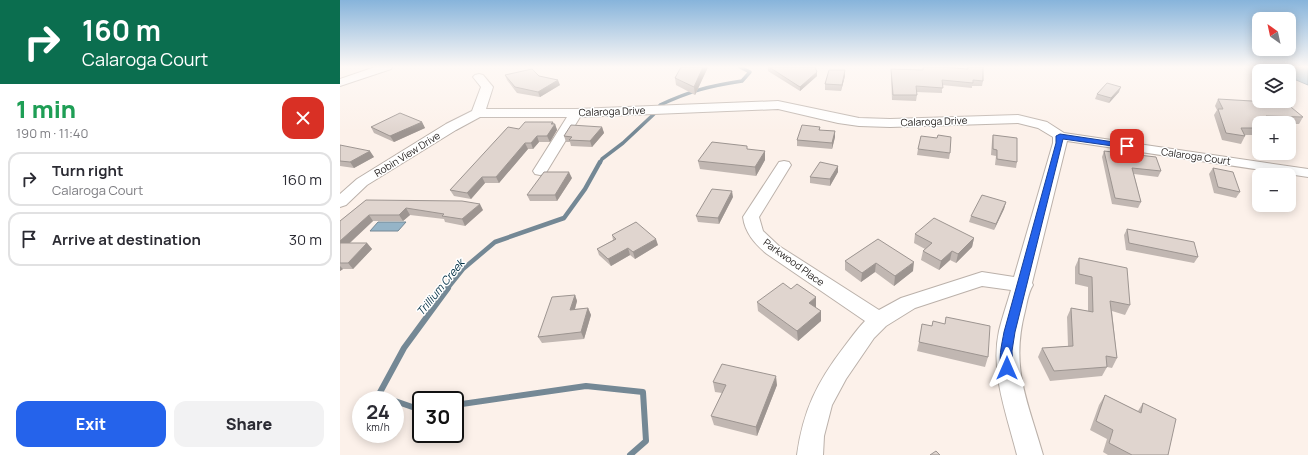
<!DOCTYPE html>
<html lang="en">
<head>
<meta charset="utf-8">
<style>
	body { margin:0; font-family:Manrope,sans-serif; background:#f2f2f3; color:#2b2b33; height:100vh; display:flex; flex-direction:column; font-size:15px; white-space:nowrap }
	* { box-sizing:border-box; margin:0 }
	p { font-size:13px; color:#7c7c81 }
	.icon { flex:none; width:22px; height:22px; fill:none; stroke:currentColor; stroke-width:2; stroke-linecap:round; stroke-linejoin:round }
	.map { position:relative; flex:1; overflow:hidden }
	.sheet { display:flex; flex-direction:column; background:#fff; width:340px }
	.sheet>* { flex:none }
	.top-card { background:#0b6e4f; color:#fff; overflow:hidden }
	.needle { width:26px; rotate:327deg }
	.fabs { position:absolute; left:912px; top:12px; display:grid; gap:8px }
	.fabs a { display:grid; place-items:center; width:44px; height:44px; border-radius:8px; background:#fff; box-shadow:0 2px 10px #0003; font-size:20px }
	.speed { position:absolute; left:12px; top:391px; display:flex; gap:8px; font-size:20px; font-weight:700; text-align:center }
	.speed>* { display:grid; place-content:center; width:52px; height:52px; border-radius:50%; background:#fff; box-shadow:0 2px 10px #0003; line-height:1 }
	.speed small { font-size:10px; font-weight:400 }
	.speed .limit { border:2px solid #111; border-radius:6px; background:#fff; color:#111 }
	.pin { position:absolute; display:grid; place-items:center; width:34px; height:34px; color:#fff; margin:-17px; border-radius:8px; box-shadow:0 2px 6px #0006 }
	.me { position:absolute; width:44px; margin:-22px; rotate:0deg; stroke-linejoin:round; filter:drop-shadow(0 0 3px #0008) }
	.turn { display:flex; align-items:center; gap:14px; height:84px; padding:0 16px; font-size:18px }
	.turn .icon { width:52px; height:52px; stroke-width:2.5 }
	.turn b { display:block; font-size:28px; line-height:34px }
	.round { display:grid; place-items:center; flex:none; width:42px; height:42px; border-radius:12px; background:#f2f2f3 }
	.summary { display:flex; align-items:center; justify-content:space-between; height:68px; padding:0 16px }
	h1 { font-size:24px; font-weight:800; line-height:30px; color:#1e9e55 }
	.cta { display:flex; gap:8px; margin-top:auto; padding:8px 16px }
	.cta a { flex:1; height:46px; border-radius:12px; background:#2563eb; color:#fff; font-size:16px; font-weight:800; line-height:46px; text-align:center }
	.cta a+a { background:#f2f2f3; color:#2b2b33 }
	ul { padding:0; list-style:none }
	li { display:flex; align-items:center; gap:12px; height:54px; margin:0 8px 6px; padding:0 8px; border:2px solid #e1e1e2; border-radius:12px }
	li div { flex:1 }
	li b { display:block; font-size:15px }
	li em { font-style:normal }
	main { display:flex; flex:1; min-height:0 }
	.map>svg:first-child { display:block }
</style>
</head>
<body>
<main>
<section class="sheet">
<div class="top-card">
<div class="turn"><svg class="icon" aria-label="right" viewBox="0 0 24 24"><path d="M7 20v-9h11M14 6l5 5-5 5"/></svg><div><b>160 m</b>Calaroga Court</div></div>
</div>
<div class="summary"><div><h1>1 min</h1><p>190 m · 11:40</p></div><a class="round" style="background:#d93025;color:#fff"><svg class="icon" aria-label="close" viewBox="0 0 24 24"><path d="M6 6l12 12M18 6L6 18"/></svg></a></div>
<ul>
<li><svg class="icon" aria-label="right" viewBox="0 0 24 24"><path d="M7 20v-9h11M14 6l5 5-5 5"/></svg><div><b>Turn right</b><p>Calaroga Court</p></div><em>160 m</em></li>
<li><svg class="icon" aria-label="arrive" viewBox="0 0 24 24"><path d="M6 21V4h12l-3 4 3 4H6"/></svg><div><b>Arrive at destination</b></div><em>30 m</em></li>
</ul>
<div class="cta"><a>Exit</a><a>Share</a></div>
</section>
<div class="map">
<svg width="968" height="455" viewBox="0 0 968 455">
	<rect width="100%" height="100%" fill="#fcf1ea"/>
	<path fill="#95b4c7" stroke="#748895" d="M926,67H968V85L949,77V71H934Z
		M38,222H66L58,231H30Z"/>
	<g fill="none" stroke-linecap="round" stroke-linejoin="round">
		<path stroke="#748895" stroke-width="3.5" d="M320,105C350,91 369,86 402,81L410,72L400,67
			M260,163L262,159L283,143L314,114"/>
		<path stroke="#748895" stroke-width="4.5" d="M107,289L123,269L155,242L224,218L245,189L260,162"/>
		<path stroke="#748895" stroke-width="6" d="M51,400L38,396L64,348L108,288
			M55,401L81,410
			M115,405L246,386L303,392L306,441L290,455"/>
		<defs>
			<path id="minor" d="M35,67H52L51,69L0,86V79Z
				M139,74L143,75L153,87L146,109H236L438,101L519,118L550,119L678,115L707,122L724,133L968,169V177L727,141L692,283L693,285C688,293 687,303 685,311C670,369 688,401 703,455H677C667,415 650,373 659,331C662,318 667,304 671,290L642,286L575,308L546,326L534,338L506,379L492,405L484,436L483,455H457C463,411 477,382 504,347C511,338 517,329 525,321L427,254C415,244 405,233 403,217L439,162L444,161L449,162L451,165L419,217L423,231L439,246L539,310L561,298L642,272L674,277L713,143V137L698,128L678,123L550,127L519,126L498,123L438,109L240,117L207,171L205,174L200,175L195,174L193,171L227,117H140L116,130L27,185L6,205L0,207V194L17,179L106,124L132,111L141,87L133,77L135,75Z"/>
		</defs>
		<use href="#minor" stroke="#bbb1aa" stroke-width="2"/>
		<use href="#minor" fill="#fff" fill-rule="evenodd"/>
	</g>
	<path fill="#c1b7b2" d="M368,67L355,95L336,85L335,78Z
		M428,67H475L477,72V76L460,91L428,71Z
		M583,67L643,81L642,86H632V88L602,85V93L576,92L577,95L576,101L552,100L551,74V69L583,70Z
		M505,70V76L501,91L485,90V84Z
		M165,75L199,76L220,85L200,97L177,93L167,80Z
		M779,92L769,103L755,99L757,94Z
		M878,99L963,117L959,124H949V123H919V135H904L905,136L901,144L882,140L874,115L877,110L875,106Z
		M82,122L85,128L54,142L34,133L31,127Z
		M213,122L214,124H215L217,130L210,142H199L193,149H188L159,183H145L131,199L114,196L110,190L179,129Z
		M262,127L264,133L252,147L231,146L230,142H226L224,136Z
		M480,127V130L495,137L492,149L457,146V140Z
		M653,135L677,162L676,168L655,165L656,156L651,155L652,141Z
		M0,145L34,157L14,168L0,166Z
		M578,149L610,153L609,159L577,155Z
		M425,151V160L416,176L360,169L358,161Z
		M764,151L821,171L818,177L794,174L801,202L798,208L772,204L762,157Z
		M498,166V172L490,186L470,183V177Z
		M873,168L900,192L896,198L874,193L869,174Z
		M232,178L217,201H190L187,195Z
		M393,197L379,224L358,222L356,216Z
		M26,200L143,210L125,226L105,222L104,219L70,215L63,221H33L10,243H27L32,249L13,269H3L0,271V221Z
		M666,202L664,209L654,230L629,222L631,216Z
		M787,229L858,257L854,263L786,250L784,235Z
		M575,234L634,238L632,247L616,263L610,260L599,270L581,260L583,251L585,249L574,243Z
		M272,235L318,245L295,259L290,255L271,266L259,255L257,249L273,240Z
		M538,239L573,271L554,286L535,272L521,282L505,270V261Z
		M739,258L790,305L785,315L772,311L777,358L772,368L767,367L762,376L710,381L698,357L702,348L728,346L727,317L731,308L748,311V287L735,284V267Z
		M235,295L237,301L235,309L248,308L251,315L244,339L202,343L198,337Z
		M417,302L476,307H475L481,311V321L458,341L418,311Z
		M606,317L648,357L645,367L577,351L579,342L592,326L605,324Z
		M373,382L437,385L417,436L374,425L371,416L382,393L375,392Z
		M765,395L798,411L803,403L828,455H768L763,452L767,439L750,430L759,405Z"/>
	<path fill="#9d9591" d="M363,67H368L355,95L354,87Z
		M505,70V76L501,91L502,85Z
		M477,72V76L460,91V87Z
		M218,80L220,85L200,97L198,92Z
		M781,87L779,92L769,103L771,98Z
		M82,122L85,128L54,142L50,136Z
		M213,122L214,126L215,124L217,130L210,142L207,136L211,124Z
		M262,127L264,133L252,147L250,141Z
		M495,131V137L492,149V143Z
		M197,136L199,142L193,149L191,143Z
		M185,143L188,149L159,183L156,177Z
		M30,151L34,157L14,168L10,162Z
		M425,151V160L416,176L415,167Z
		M498,166V172L490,186V179Z
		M229,172L232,178L217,201L215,195Z
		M142,177L145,183L131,199L127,193Z
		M392,191L393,197L379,224L378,218Z
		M666,202L664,209L654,230L656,224Z
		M140,204L143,210L125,226L122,219Z
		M66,208L70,215L63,221L59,215Z
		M29,215L33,221L3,249L0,245V241Z
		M634,238L632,247L616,263L618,254Z
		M316,239L318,245L295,259L293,252Z
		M27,243L32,249L13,269L8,263Z
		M288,248L290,255L271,266L268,259Z
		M612,251L610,260L599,270L601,261Z
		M574,262L573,271L554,286L555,276Z
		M536,263L535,272L521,282L522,273Z
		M0,266L3,269L0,271Z
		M235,295L237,301L233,316L230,310Z
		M476,297V307L469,313V303Z
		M248,308L251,315L244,339L241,332Z
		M481,311V321L458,341L457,331Z
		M436,376L437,385L417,436L416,427Z"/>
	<path fill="#e0d5cf" stroke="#9d9591" d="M341,67H363L354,87L335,78Z
		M429,67H475L477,72L460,87Z
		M583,67H603L628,69V67H643V81L633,80V83L602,80L603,88L576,86L577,95H553L551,69L583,70Z
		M192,69L199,76L218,80L198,92L175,87L165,75Z
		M489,70H505L502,85L485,84Z
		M767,83L781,87L771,98L757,94Z
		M878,99L946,103L963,117L926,116L934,123H919V128H901L905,136L886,133L878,109H883Z
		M60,113L82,122L50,136L31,127Z
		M185,122H213L211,124H215L207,136H197L191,143H185L156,177H142L127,193L110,190L168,127L179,129Z
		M231,125L262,127L250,141L229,140L232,137L224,136Z
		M462,125L480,127L479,130L495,131L492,143L457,140Z
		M598,135L611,137L610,153L578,149L581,136L597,138Z
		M653,135L677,138V162L657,159V150L653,149Z
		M372,142L407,146V149L425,151L415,167L358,161Z
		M0,145L30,151L10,162L0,161Z
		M764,151L816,157L821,171L792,168L801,202L775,198Z
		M480,162L498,166L490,179L470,177Z
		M873,168L893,172L900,192L878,187Z
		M204,172H229L215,195H187Z
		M372,189L392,191L378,218L356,216Z
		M642,195L666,202L656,224L631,216Z
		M26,200L122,201L140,204L122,219L102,216L104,214L66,208L59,215H29L0,241V221Z
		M594,218L634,238L618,254L612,251L601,261L583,251L592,243L575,234Z
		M296,222L316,239L293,252L288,248L268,259L257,249L276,239L272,235Z
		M787,229L854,242L858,257L789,243Z
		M538,239L574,262L555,276L536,263L522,273L505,261Z
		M0,243H27L8,263H0Z
		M739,258L787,268L790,305L770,301L777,358L766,356L767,367L714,371L702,348L733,346L731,308L753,312L752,277L739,274Z
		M443,283L451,289L457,284L476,297L469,303L481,311L457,331L417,302Z
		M235,295L230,310L248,308L241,332L198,337L212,297Z
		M606,317L650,326L648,357L579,342L582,324L592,326L593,321L605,324Z
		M382,364L436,376L416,427L371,416L386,385L373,382Z
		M765,395L801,413L803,403L836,419L828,455H792L769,443L773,430L756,421Z
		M596,451L600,455H590Z"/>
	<linearGradient id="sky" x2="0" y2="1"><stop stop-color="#87b4db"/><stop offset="0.51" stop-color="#fef9f6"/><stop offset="1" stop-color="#fef9f6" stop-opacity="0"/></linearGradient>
	<rect width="968" height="131" fill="url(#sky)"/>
	<path fill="#2563eb" stroke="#184099" d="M720,134L787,144L791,146L787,148L723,139L675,332L672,351L673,368L671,372L667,373L663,372C657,361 662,344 664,332L716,143V136Z"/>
	<g text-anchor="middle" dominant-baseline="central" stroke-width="3" stroke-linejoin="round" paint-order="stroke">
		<g font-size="10" fill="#262220" stroke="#fff">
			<text transform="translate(272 111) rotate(-2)">Calaroga Drive</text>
			<text transform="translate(594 121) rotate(-2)">Calaroga Drive</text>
			<text transform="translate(67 154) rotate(-32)">Robin View Drive</text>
			<text transform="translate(856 156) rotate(8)">Calaroga Court</text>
			<text transform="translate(454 262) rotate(36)">Parkwood Place</text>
		</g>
		<g font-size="11" font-style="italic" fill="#043146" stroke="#fff">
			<text transform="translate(100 287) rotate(-51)">Trillium Creek</text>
		</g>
	</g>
</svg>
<div class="fabs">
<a><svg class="needle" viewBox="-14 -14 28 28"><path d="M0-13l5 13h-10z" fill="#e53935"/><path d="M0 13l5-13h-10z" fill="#7c7c81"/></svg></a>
<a><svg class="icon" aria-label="layers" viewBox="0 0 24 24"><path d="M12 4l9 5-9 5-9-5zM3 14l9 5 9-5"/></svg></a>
<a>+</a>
<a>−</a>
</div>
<div class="speed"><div>24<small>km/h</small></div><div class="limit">30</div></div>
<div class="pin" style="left:787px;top:146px;background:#d93025"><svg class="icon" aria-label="arrive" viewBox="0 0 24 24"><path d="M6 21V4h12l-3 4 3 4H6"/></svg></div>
<svg class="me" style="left:667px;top:368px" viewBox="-20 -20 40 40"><path d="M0-17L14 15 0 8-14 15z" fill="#2563eb" stroke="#fff" stroke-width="4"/></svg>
</div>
</main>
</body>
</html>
